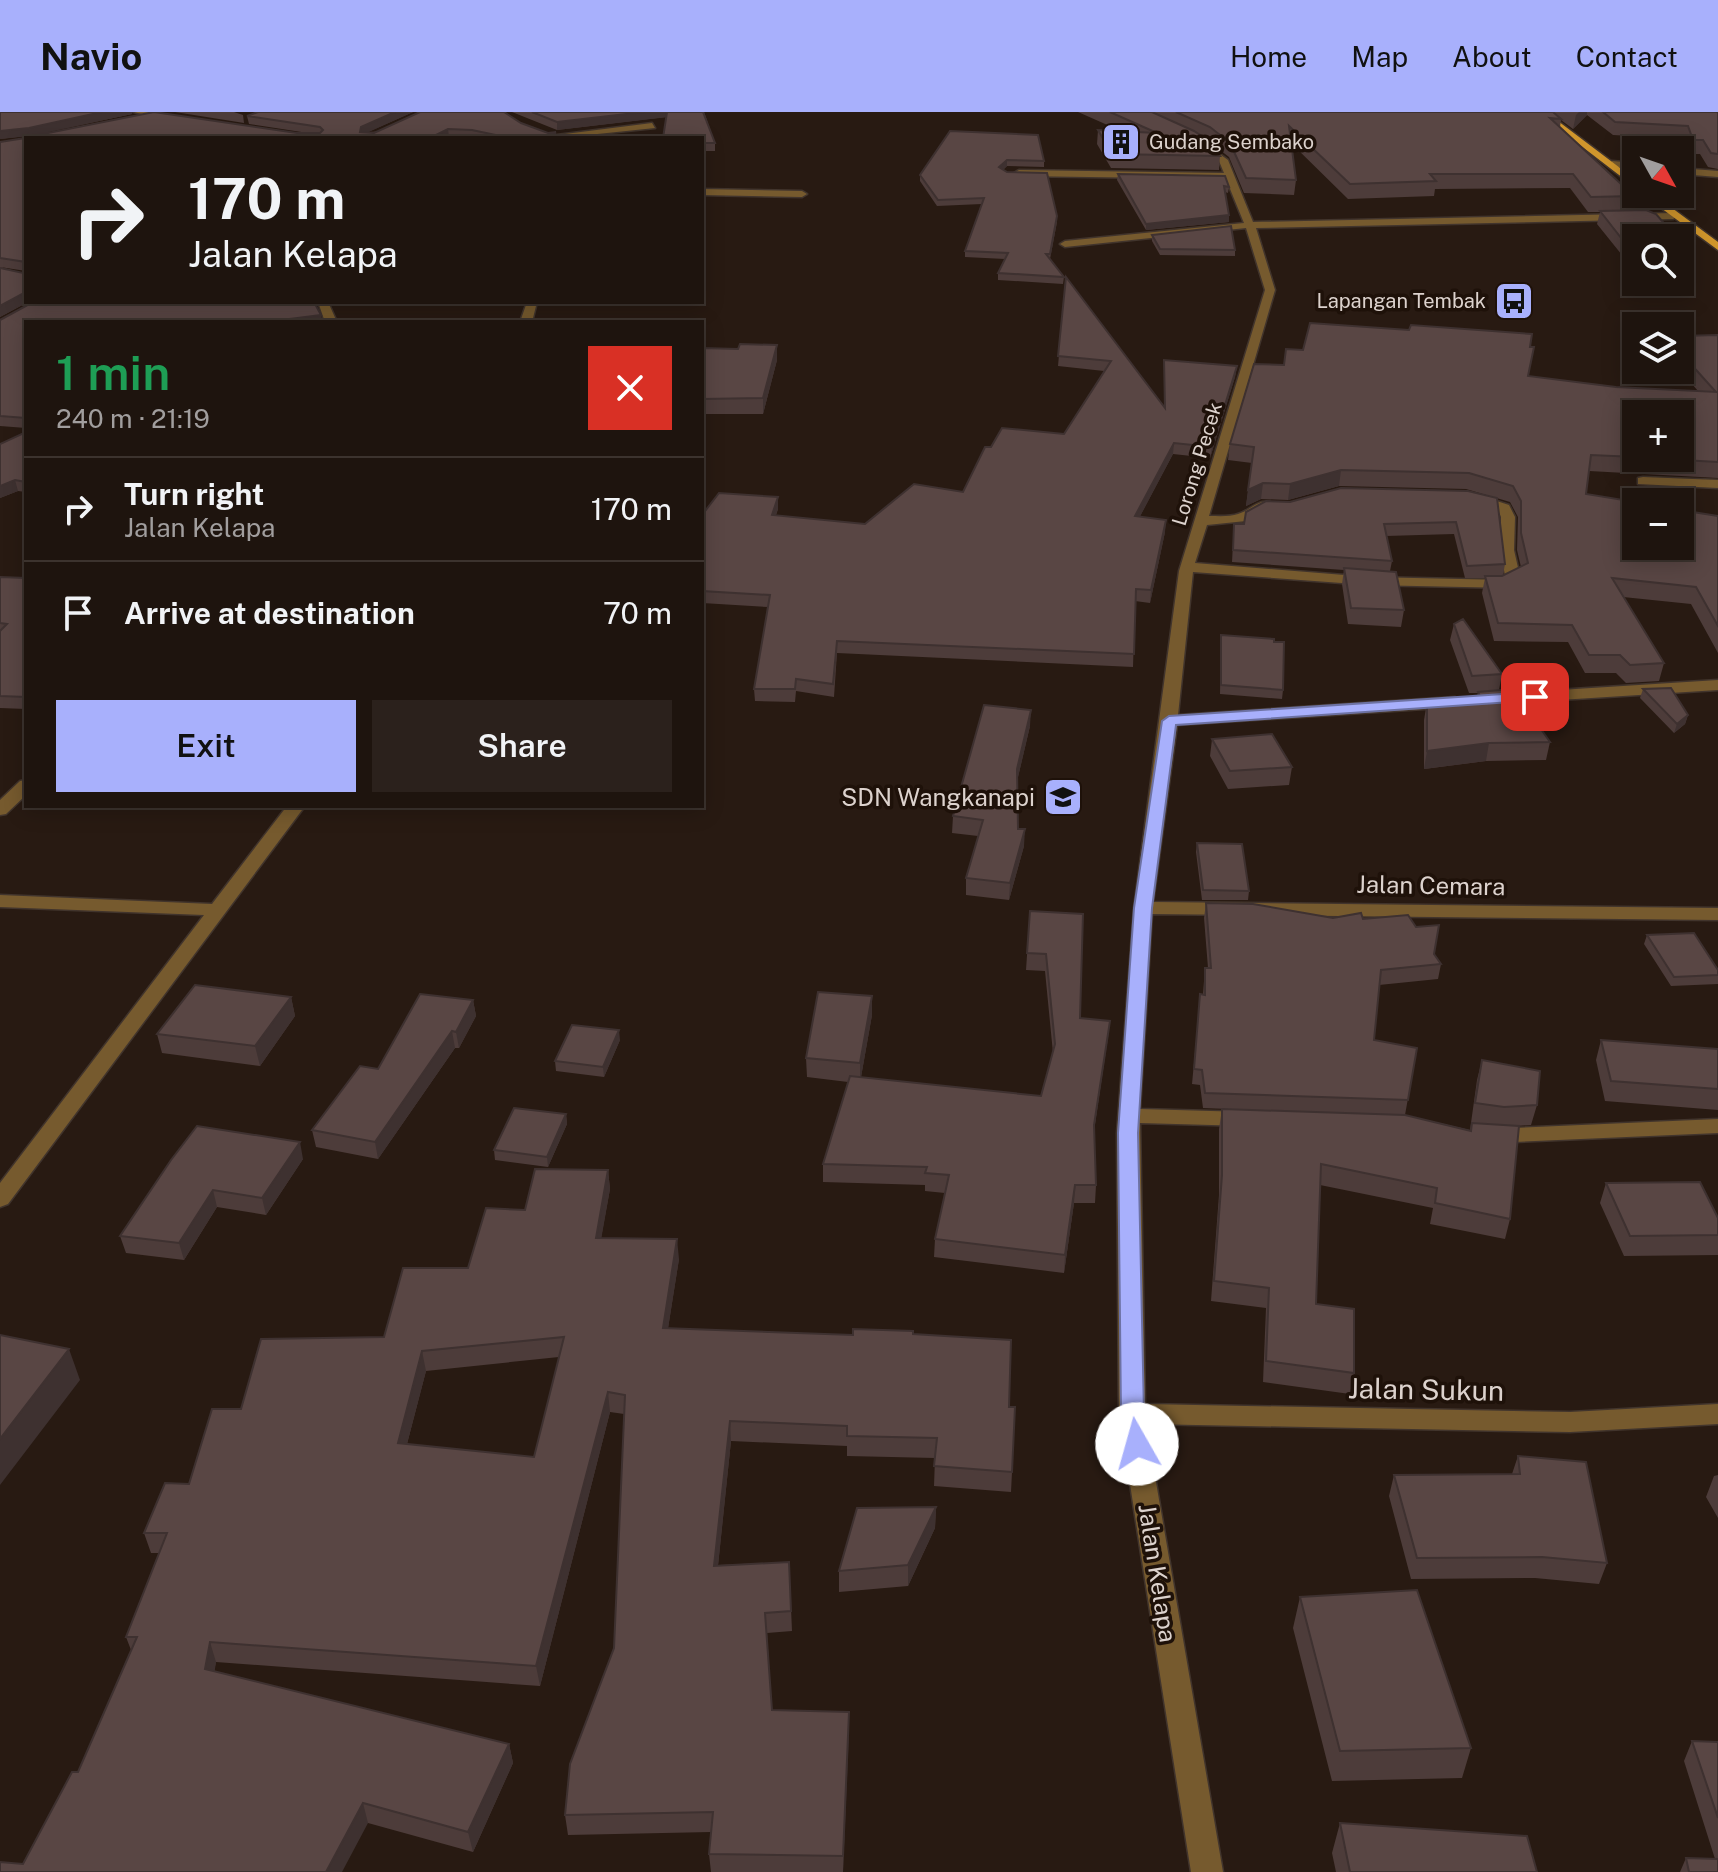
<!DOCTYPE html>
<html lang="en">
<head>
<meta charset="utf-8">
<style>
	body { margin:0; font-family:"Public Sans",sans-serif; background:#2b211c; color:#f1f3f6; height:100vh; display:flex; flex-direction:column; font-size:30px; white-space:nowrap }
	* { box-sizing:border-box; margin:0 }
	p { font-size:26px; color:#a19e9e }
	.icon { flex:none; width:44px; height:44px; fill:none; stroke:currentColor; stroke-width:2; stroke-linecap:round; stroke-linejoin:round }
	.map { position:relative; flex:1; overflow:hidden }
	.details { position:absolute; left:24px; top:208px; width:680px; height:488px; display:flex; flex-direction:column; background:#1e140e; border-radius:0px; box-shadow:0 4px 20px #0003,0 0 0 2px #3c332e }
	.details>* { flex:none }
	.banner { position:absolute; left:24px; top:24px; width:680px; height:168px; border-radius:0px; box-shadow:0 4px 20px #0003,0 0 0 2px #3c332e; background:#1e140e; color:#f1f3f6; overflow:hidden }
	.needle { width:52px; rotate:130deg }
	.tools { position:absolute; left:1622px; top:24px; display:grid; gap:16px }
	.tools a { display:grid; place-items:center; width:72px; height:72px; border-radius:0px; background:#1e140e; box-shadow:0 4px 20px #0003,0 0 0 2px #3c332e; font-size:40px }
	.pin { position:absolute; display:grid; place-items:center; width:68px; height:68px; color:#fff; margin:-34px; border-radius:16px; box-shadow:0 4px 12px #0006 }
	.me { position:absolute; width:88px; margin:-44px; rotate:353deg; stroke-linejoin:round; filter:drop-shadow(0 0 6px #0008) }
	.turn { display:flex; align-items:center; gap:28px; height:168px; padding:0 32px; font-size:36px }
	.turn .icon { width:104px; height:104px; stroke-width:2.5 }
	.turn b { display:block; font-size:56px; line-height:68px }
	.round { display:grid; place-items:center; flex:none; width:84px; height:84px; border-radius:0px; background:#2b211c }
	.summary { display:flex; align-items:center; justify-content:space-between; height:136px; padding:0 32px }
	h1 { font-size:48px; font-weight:600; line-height:60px; color:#1e9e55 }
	.button { display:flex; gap:16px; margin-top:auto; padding:16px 32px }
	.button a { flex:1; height:92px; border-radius:0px; background:#a8b0fc; color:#111; font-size:32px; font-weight:600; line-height:92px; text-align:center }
	.button a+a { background:#2b211c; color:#f1f3f6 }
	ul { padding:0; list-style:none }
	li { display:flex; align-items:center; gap:24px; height:104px; padding:0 32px; border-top:2px solid #3c332e }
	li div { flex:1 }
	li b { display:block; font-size:30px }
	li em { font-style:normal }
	header { display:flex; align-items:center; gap:48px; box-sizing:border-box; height:112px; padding:0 40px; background:#a8b0fc; color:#111 }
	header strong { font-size:38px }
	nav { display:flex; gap:44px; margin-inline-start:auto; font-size:28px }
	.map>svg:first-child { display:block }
</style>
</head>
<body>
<header>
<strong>Navio</strong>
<nav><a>Home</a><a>Map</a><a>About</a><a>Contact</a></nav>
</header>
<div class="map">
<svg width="1718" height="1760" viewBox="0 0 1718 1760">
	<rect width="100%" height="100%" fill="#281a12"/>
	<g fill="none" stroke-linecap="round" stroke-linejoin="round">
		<defs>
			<path id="minor" d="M134,0H152L174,6L170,9Z
				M652,11L655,16L559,26L549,24Z
				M1200,28L1228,48L1253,110L1673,101L1678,104L1673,107L1256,116L1275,178L1209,404C1218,404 1230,405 1238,402C1252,398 1261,383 1276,393L1246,409L1207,413L1195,451L1369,465L1506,468L1500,438L1501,405L1497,396L1470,389V383L1475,382L1509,393L1515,405L1514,438L1521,469L1511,476L1369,473L1193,460L1178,603L1455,585L1463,590L1455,595L1177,613L1153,790L1718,796V808L1152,802L1140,997L1247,1000L1255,1002L1258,1007L1255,1012L1247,1014L1140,1011L1145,1292L1570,1300L1718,1292V1312L1570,1320L1146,1312L1223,1760H1191L1119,1302L1117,1021L1134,796L1179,459L1265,178L1246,116L1065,135L1060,132L1065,129L1244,111L1226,67L1019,64L1014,61L1019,58L1224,61L1219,49L1197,33Z
				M1612,49L1636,51V57L1609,54Z
				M1680,56L1718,59V65L1680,62Z
				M702,77L802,79L807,82L802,85L702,83Z
				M318,190H328L337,210H325Z
				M527,190H537L532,210H520Z
				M1643,365L1718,368V376L1638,372V366Z
				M1718,568V578L1494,592L1486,587L1494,582Z
				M26,668V683L6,702L0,703V688L20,669Z
				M287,694H305L8,1092L0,1095V1071L204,803L0,795V783L212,792Z
				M1718,1007V1021L1490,1031L1482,1029L1479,1024L1482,1019L1490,1017Z"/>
			<path id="major" d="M1537,0H1546L1636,68V76Z
				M1642,82H1653L1718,130V138Z"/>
		</defs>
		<use href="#minor" stroke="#41342c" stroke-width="3"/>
		<use href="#major" stroke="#41342c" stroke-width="3"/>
		<use href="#minor" fill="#765a2e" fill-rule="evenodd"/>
		<use href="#major" fill="#d0962c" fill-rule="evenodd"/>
	</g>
	<path fill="#4d3c3a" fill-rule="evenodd" d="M0,0L132,2L43,21H308L249,12L247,4L258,0H413L368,20L521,11L557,26H472L449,25L446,26H26V190H28L0,205V30L25,26L26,24L0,27ZM0,155L26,159L23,161Z
		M175,0H234L243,3L244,11Z
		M512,0H706H704L715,31V39H702V26L666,5L557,18Z
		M1078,0H1718V57L1708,55L1700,42H1689L1685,27L1613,23L1587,3L1573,17L1561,8L1560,15L1634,84L1631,99L1636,126V149L1626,148L1597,112L1600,100H1588L1570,76L1435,77L1434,84L1348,87L1291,31L1296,68L1294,83L1244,81L1229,45L1207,28L1220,44L1219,58L1111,56L1097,32L1098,18L1121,19Z
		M950,19L1044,49V55L1007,54L1003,58L1057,110L1050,147L1064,165L1063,172L998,168V161L1005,147L965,145V139L982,92L937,94L920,69V63Z
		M1118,62L1229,75L1228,81L1225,80L1229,103V110L1146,118L1117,68Z
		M1152,123L1235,138V144L1160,143L1152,129Z
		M1680,129L1686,137L1683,149H1680Z
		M1066,165L1164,294V248L1237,254L1235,265L1210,346L1173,342L1140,404L1165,420L1150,491L1135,489L1133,555L837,541L834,585L796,579L795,590L755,589L754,577L768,495L702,491V403L778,385V397L776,403L865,412L963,380L991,335L1064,322L1104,259L1058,254Z
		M321,203L322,210H26V316L0,314V208Z
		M1718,223V366L1589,359L1586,382L1718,404V541L1691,492L1623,485L1664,551L1659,569L1626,571L1616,561H1585L1568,530L1494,529L1482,481L1485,466H1465L1454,422L1386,424L1392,449L1390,459L1404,498L1401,515L1348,512L1342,472L1344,458L1232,450L1234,412H1244L1290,390L1468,379L1505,452L1503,463L1521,455L1517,438L1518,405L1510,390L1466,377L1339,374L1288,388L1261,387L1246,394L1252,351L1228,348L1230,332L1284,253L1303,238L1530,235L1529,264L1616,275L1698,279L1680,258V224Z
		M702,236L777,248L763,302H702Z
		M26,320V380L18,379L0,386V332Z
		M0,465L26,466V597L0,596Z
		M1454,512L1502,562L1499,578L1550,630L1546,648L1486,649L1424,657V608L1427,590L1476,587L1478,581H1469L1450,528Z
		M1221,523L1283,578L1282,587L1220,582Z
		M1643,577L1688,603L1685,612L1674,621L1640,586Z
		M1030,614L1017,669L1018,717L1024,734L1009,788L966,783V766L978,724L952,721L953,704Z
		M1212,627L1292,655L1289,673L1228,677L1210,644Z
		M1197,731L1249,779L1248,788H1202L1196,740Z
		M1206,791L1333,806L1363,807L1434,842L1441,852L1438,867L1379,873L1374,928L1417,936L1405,1003L1470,1018L1477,968L1482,948L1537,993L1531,1013L1516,1014L1510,1107L1505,1127L1430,1112L1433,1096L1320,1073L1316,1192L1354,1261L1350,1282L1263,1270L1266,1196L1211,1189L1219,1083V1017L1222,997L1360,1002L1203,996L1200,973L1192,972L1199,897L1203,882L1205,856H1208L1204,806Z
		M1030,799L1080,906L1110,909L1094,1019L1096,1073L1095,1091H1074L1064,1161L934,1145L935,1127L945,1081L925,1079V1073L823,1070V1052L848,970L807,965L806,946L872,903L861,965L1041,984L1053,941L1045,859L1026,858Z
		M1647,823L1718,858V872L1671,874L1644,832Z
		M291,885L295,904L260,954L162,941L157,922Z
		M473,888L476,904L459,936H455L378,1047L316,1035L312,1018L378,957Z
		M620,928L604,965L556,959L555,949Z
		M1601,928L1718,937V998L1605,989L1596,948Z
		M566,1002L567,1012L548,1055L495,1048L494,1038Z
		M303,1047L266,1103L217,1095L184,1148L126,1141L120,1124L171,1048Z
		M608,1058L610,1077L601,1126L679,1147L668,1216L853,1223L913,1222L1009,1295L1012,1360L1011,1380L934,1374L935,1346L847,1344V1334L731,1329L718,1453L789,1450L792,1519L767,1521L772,1598L849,1600L843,1760H711L709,1742L711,1720L568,1723L565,1703L614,1536L624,1302L610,1300L540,1574L216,1550L214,1559L509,1632L513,1651L473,1740L368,1711L23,1752L78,1660L131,1538L126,1525L159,1441H151L144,1421L189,1372L241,1297L384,1225L468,1156L525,1098ZM559,1245L534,1345L407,1332L426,1259Z
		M1606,1071L1718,1106V1143L1624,1144L1600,1091Z
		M1518,1344L1607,1451L1599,1472L1535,1466L1411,1467L1389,1384L1394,1363L1512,1362Z
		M1718,1363V1406L1706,1385L1714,1364Z
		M936,1395L935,1416L908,1474L839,1480V1459Z
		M1300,1485L1471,1636L1462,1666L1332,1669L1293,1516Z
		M1692,1629L1718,1630V1760H1680L1686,1746L1715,1747L1684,1649Z
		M1340,1711L1537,1760H1336L1332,1741Z"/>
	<path fill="#3e3130" d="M102,0H133L132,2L30,24L0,27V19Z
		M395,0H413L362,23L360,20L361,15Z
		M644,0H668V5L557,18V10Z
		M1579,0H1587V3L1573,17L1576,3Z
		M448,17L449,25L446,26H430Z
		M556,20L557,26H538Z
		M1007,48V54L999,61V55Z
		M1229,103V110L1146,118V112Z
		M26,180V190H28L0,205V194Z
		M321,203L322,210H266Z
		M777,233V248L763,302V286Z
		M1237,254L1235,265L1210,346L1212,335Z
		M1174,331L1173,342L1134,416L1135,404Z
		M1341,358L1339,374L1288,388L1290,372Z
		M15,368L18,379L0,386V374Z
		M1263,371L1261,387L1246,394L1248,378Z
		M778,385V397L772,414V403Z
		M1166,408L1165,420L1150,491L1151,478Z
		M1031,598L1030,614L1016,674L1017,657Z
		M1688,603L1685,612L1674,621L1677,612Z
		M1489,631L1486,649L1424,657L1427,639Z
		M1025,717L1024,734L1009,788L1010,771Z
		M872,884V903L860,971V951Z
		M291,885L295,904L260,954L255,934Z
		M473,888L476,904L459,936L456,920Z
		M1110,909L1108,926L1092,1031L1094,1013Z
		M619,918L620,928L604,965L603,955Z
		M452,919L455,936L378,1047L375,1030Z
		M566,1002L567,1012L548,1055L547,1045Z
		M300,1030L303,1047L266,1103L262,1086Z
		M608,1058L610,1077L598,1145L596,1126Z
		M1075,1073L1074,1091L1064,1161L1065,1143Z
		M213,1078L217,1095L184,1148L179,1131Z
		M677,1127L679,1147L665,1236L663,1216Z
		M69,1237L80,1268L0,1373V1327Z
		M422,1239L426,1259L402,1351L398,1331Z
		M608,1280L610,1300L540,1574L536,1554Z
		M730,1309L731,1329L716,1474L714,1454Z
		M936,1395L935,1416L908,1474V1453Z
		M210,1530L216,1550L212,1577L205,1557Z
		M849,1600V1620L843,1760V1744Z
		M509,1632L513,1651L473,1740L468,1720Z
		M363,1691L368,1711L342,1760H326Z"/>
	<path fill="#594644" stroke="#3e3130" stroke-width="2" fill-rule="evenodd" d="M0,0H102L29,16L0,19Z
		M154,0L297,21H320L323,18L320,15L247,4L258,0H395L361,15L360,20L374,21L420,0H504L521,11L548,21L556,20L538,26H510L472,18L448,17L430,26H26V150L0,146V30L25,26L29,21H48Z
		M532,0H644L557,10Z
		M667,0H703L715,31H702V26H663Z
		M1110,0H1152L1194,19L1206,27L1220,44L1112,42L1098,18L1157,21Z
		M1176,0H1553L1561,7L1550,6L1634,84L1591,85L1573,62H1430L1436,69L1350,72L1289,14L1296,68L1246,66L1230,31L1210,15Z
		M1603,0H1718V42L1711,41L1703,28H1693L1688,14L1615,10Z
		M950,19L1038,23L1044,49L1007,48L999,55L1007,60L1047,61L1057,104L1050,142H1046L1064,165L998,161L1008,141L965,139L984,86L938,88L920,63Z
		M1118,62L1225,64L1229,75L1224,74L1229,103L1146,112Z
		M1646,98L1656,102L1677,126H1636V136H1629L1600,99Z
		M1231,114L1235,138L1160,137L1152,123Z
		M1680,129L1686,137L1680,136Z
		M0,156L23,161L26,158V180L0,194Z
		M1066,165L1165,296L1164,248L1237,254L1212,335L1174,331L1135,404L1166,408L1151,478L1136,477L1134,542L837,529L833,572L796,567L795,577H754L770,483L702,479V403L719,381L778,385L772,403L865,412L914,372L963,380L985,335H991L1002,316L1064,322L1111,249L1058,244Z
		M33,190H314L321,203L266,210H26V306L0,304V208Z
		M1310,211L1409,218L1411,213L1532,222L1530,235H1534L1528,264L1616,275L1716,280L1680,240V224L1718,223V350L1646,346H1680V302H1636V345L1591,343L1586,382L1636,390V434H1680V398L1718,404V514L1696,475L1612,466L1664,551L1630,553L1620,543H1589L1572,513L1498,511L1485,464H1502L1528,451L1521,421V389L1513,374L1469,361L1341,358L1290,372L1263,371L1248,378L1254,335L1230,332L1254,252L1284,253L1286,237L1303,238Z
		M740,232L777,233L763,286L702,287V236L738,237Z
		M26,320V370L15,368L0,374V332Z
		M1341,376L1468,379L1497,386L1505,452L1467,454L1456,410L1384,412L1392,449L1233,438L1234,412H1244L1246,400L1266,389L1290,390Z
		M1344,456L1396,460L1404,498L1351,496Z
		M0,465L26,466V585L0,584V519L7,512L0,511Z
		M1463,507L1502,562L1472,564L1454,512Z
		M1221,523L1274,527V530H1284L1283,578L1221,573Z
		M1671,576L1688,603L1677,612L1643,577Z
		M1513,577L1550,630L1489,631L1427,639V590L1481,587L1478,580Z
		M984,593L1031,598L1017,657L1018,717H1025L1010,771L966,766L983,708L953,704Z
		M1272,622L1292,655L1230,659L1212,627Z
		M1197,731L1242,732L1249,779L1203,778Z
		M1206,791L1253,792L1333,806L1361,801L1363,807L1408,803L1416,815L1439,813L1434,842L1441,852L1381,858L1374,928L1417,936L1408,988L1205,981L1202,958L1194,957L1200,882L1205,883V856H1211Z
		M1030,799L1083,802L1080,906L1110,909L1094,1013L1096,1073H1075L1065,1143L935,1127L949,1063L925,1061L927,1055L823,1052L850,964L1041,984L1055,932L1046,842L1027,841Z
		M1694,821L1718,858V863L1674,865L1647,823Z
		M195,873L291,885L255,934L157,922Z
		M818,880L872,884L860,951L806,946Z
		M420,882L473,888L456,920L452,919L375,1030L312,1018L360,954L378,957Z
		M572,913L619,918L603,955L555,949Z
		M1601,928L1718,937V977L1611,969Z
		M1482,948L1540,959L1537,993L1504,995L1475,991Z
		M514,996L566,1002L547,1045L494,1038Z
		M1222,997L1405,1003L1471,1019L1472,1011L1519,1014L1510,1107L1435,1091L1437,1076L1321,1052L1316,1192L1354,1197V1261L1266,1249L1269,1176L1214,1169L1222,1063Z
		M197,1014L300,1030L262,1086L213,1078L179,1131L120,1124L171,1048Z
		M535,1057L608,1058L596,1126L677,1127L663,1216L853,1223V1217L913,1219V1222L1011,1228L1009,1295H1015L1012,1360L934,1354L937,1326L847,1324V1314L730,1309L714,1454L789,1450L791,1499L765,1501L772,1598L849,1600L843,1744L709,1742L713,1700L565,1703L570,1652L614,1536L625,1283L608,1280L536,1554L210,1530L205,1557L509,1632L468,1720L363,1691L326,1760H0V1750L23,1752L72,1660H78L137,1525H126L167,1421H144L165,1371L189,1372L212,1297H241L261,1227L384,1225L403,1156H468L486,1096L525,1098ZM564,1225L534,1345L398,1331L422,1239Z
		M1700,1070L1718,1106V1123L1630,1124L1606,1071Z
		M0,1223L69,1237L0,1327Z
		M1518,1344L1586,1350L1607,1451L1542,1445L1417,1446L1394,1363L1520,1362Z
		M936,1395L908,1453L839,1459L857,1396Z
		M1417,1478L1471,1636L1340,1639L1300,1485Z
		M1692,1629L1718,1630V1706Z
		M1340,1711L1527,1724L1537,1760H1350Z
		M1686,1746L1718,1747V1760H1689Z"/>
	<path fill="#a8b0fc" stroke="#6d72a4" stroke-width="2" d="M1535,580L1540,582V588L1176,613L1152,796L1138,1021L1144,1302L1149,1332L1146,1339L1137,1342L1129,1339L1121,1302L1118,1021L1134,796L1162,609L1169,604Z"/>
	<defs>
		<symbol id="building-square" viewBox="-11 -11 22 22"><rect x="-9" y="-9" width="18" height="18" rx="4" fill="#a8b0fc" stroke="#1e1109"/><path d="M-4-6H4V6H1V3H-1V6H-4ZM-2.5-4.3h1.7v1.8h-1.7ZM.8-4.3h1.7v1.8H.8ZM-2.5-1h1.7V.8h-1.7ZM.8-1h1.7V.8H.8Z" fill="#111"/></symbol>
		<symbol id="bus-square" viewBox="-11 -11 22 22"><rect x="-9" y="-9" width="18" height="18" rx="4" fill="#a8b0fc" stroke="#1e1109"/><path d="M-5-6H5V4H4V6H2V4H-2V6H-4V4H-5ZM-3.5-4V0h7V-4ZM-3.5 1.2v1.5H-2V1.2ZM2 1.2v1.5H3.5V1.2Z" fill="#111"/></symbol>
		<symbol id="school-square" viewBox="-11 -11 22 22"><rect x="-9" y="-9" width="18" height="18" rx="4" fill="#a8b0fc" stroke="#1e1109"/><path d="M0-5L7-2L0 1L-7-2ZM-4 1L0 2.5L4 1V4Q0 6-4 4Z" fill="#111"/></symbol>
	</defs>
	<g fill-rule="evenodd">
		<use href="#building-square" x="1099" y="8" width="44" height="44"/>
		<use href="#bus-square" x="1492" y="167" width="44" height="44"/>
		<use href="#school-square" x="1041" y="663" width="44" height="44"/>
	</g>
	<g text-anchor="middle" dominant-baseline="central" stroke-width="7" stroke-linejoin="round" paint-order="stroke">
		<g font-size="20" fill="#dcd2cd" stroke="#1e1109" text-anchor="start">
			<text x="1149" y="30">Gudang Sembako</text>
			<text x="1486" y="189" text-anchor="end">Lapangan Tembak</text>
		</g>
		<g font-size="20" fill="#dcd2cd" stroke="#1e1109">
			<text transform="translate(1197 352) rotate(-73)">Lorong Pecek</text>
		</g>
		<g font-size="24" fill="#dcd2cd" stroke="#1e1109" text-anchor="end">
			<text x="1035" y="685">SDN Wangkanapi</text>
		</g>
		<g font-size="24" fill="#dcd2cd" stroke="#1e1109">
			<text transform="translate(1431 773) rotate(1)">Jalan Cemara</text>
			<text transform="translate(1158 1461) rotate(81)">Jalan Kelapa</text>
		</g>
		<g font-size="28" fill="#dcd2cd" stroke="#1e1109">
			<text transform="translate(1426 1277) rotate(1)">Jalan Sukun</text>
		</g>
	</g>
</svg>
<div class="tools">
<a><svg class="needle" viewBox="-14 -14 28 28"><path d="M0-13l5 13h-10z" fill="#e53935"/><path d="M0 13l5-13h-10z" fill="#a19e9e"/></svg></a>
<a><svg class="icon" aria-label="search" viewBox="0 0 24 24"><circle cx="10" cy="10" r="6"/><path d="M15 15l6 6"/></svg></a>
<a><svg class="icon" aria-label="layers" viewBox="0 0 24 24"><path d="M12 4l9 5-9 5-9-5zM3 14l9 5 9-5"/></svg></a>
<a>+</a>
<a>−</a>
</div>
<div class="pin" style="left:1535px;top:585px;background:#d93025"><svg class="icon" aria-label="arrive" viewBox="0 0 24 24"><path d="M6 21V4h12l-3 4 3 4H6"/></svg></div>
<svg class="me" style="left:1137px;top:1332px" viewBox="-20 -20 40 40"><circle r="19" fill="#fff"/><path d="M0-13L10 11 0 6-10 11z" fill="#a8b0fc"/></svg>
<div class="banner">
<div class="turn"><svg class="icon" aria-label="right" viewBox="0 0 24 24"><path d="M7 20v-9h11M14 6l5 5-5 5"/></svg><div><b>170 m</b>Jalan Kelapa</div></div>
</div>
<section class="details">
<div class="summary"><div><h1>1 min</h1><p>240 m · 21:19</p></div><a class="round" style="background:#d93025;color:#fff"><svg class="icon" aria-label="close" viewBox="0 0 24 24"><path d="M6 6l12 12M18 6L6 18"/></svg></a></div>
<ul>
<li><svg class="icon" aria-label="right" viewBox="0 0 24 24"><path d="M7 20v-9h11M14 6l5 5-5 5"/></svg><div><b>Turn right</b><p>Jalan Kelapa</p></div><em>170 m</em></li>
<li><svg class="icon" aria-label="arrive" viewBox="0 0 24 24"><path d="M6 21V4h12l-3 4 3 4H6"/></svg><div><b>Arrive at destination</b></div><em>70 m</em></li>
</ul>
<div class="button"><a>Exit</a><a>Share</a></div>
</section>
</div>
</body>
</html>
